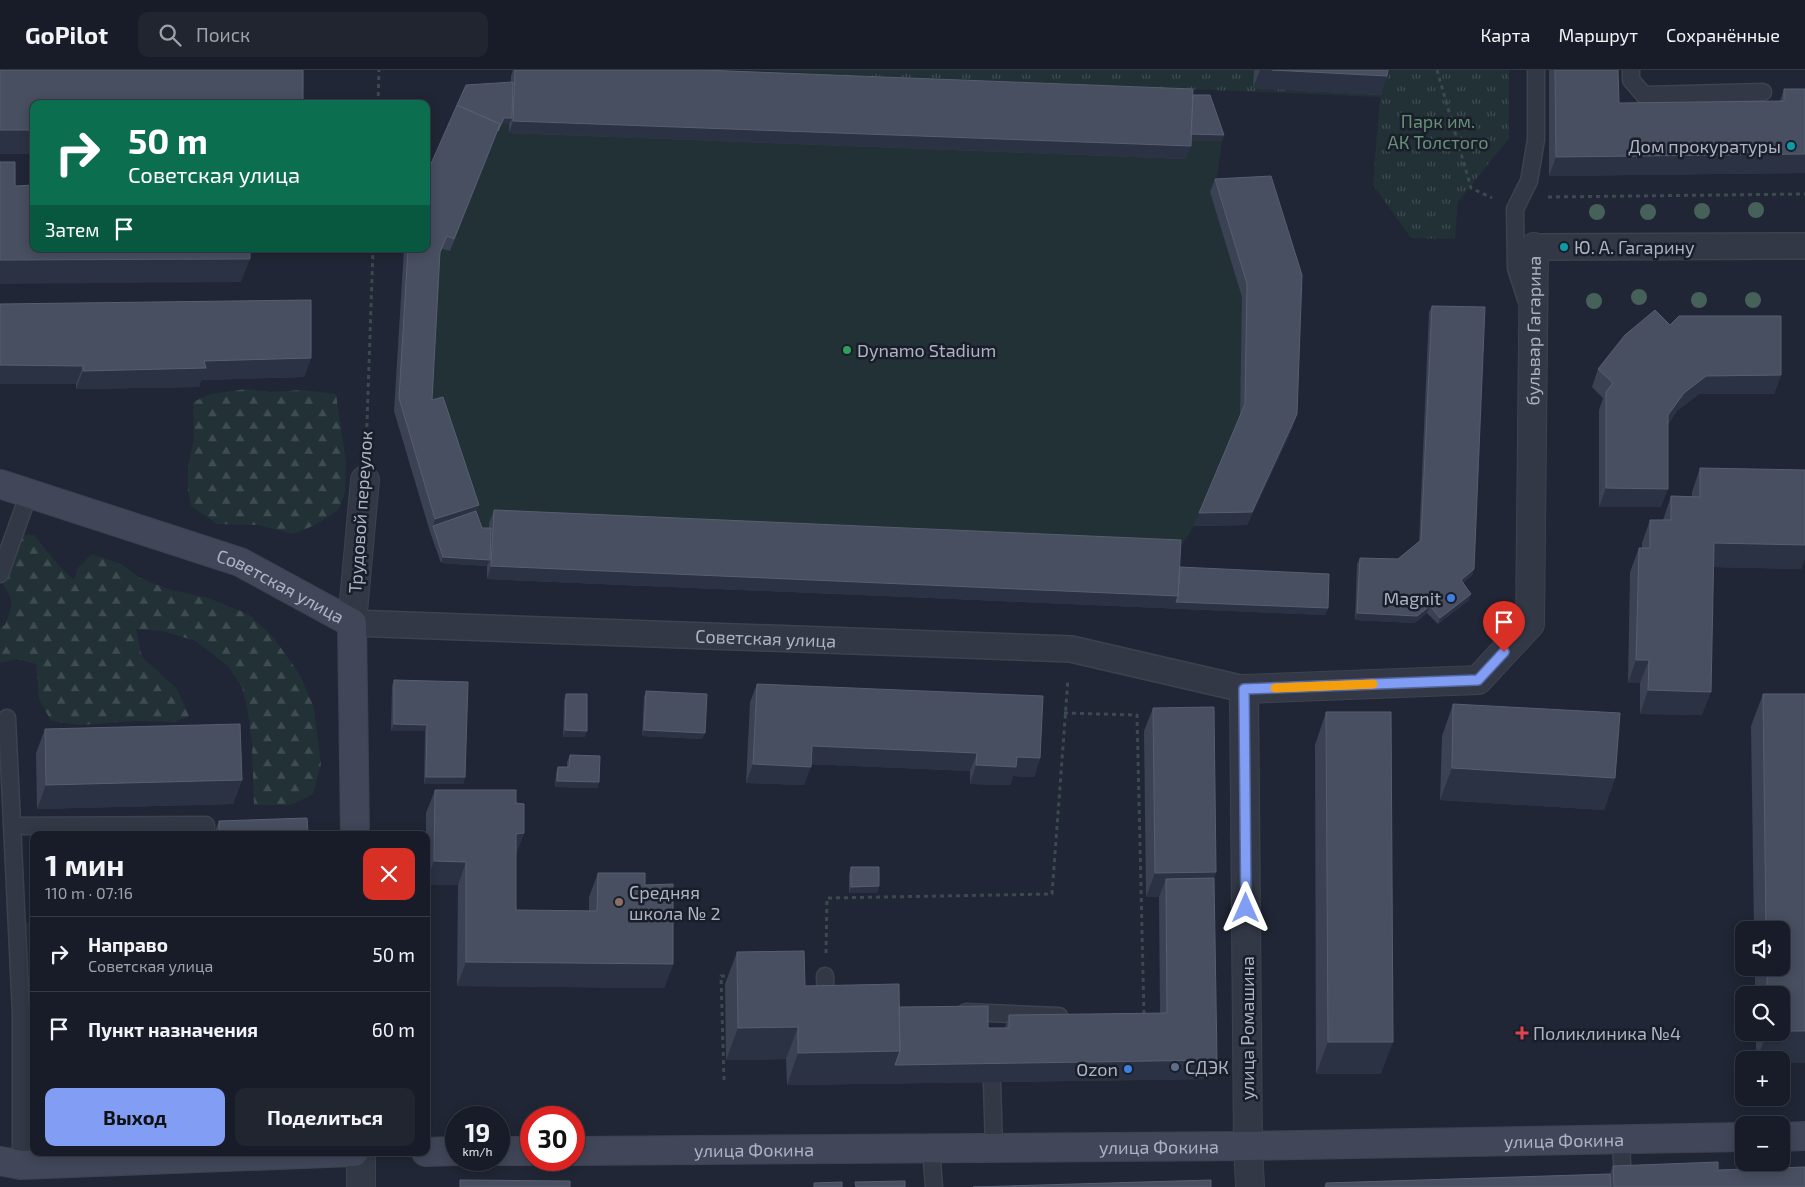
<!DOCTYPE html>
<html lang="ru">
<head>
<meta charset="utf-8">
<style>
	body { margin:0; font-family:"Exo 2",sans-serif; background:#212530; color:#f1f3f6; height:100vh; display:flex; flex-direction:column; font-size:19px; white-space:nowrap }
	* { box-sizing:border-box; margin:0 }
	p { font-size:16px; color:#9fa1a8 }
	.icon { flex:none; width:28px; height:28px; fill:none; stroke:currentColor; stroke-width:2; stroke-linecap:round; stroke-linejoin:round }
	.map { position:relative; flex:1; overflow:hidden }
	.panel { position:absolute; left:30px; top:761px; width:400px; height:325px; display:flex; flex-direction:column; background:#181c28; border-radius:10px; box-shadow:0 2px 12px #0003,0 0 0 1px #363a45 }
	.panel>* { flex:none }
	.banner { position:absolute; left:30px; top:30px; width:400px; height:152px; border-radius:10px; box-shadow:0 2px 12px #0003,0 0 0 1px #363a45; background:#0b6e4f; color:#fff; overflow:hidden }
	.tools { position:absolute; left:1735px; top:851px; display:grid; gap:10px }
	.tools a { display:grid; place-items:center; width:55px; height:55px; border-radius:10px; background:#181c28; box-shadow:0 2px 12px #0003,0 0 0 1px #363a45; font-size:25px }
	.speed { position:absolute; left:445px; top:1036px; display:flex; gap:10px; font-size:25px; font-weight:700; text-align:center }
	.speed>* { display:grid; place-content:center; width:65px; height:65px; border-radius:50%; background:#181c28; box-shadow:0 2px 12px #0003,0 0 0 1px #363a45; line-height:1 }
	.speed small { font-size:12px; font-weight:400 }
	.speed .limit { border:8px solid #d22; background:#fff; color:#111 }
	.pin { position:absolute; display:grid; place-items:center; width:42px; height:42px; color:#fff; margin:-51px -21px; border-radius:50% 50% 50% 0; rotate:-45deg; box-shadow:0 0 5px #0007 }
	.pin .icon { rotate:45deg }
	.me { position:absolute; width:55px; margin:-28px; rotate:0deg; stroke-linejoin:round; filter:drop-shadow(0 0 4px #0008) }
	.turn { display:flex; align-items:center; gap:18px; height:105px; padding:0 15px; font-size:22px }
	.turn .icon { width:65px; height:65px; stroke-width:2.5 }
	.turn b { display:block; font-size:35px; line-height:42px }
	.then { display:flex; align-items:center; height:48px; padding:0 15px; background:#0003; gap:10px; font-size:19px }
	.round { display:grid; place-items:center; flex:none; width:52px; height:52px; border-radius:10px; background:#212530 }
	.overview { display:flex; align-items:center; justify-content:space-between; height:85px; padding:0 15px }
	h1 { font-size:30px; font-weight:700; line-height:38px }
	.button { display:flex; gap:10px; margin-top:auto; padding:10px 15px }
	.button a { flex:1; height:58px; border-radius:10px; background:#819ef4; color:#111; font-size:20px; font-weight:700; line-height:58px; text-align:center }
	.button a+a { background:#212530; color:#f1f3f6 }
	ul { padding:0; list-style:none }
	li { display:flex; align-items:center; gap:15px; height:75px; padding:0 15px; border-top:1px solid #363a45 }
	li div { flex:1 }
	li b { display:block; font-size:19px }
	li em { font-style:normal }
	header { display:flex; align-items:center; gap:30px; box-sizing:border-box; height:70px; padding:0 25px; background:#181c28; border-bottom:1px solid #363a45 }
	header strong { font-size:24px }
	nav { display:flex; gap:28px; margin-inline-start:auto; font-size:18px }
	.search { width:350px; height:45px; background:#212530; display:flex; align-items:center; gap:12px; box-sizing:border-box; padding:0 18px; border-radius:10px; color:#9fa1a8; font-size:19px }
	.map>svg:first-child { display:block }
</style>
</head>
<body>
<header>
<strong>GoPilot</strong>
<div class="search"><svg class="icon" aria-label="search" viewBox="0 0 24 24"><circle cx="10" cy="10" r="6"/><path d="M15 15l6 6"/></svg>Поиск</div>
<nav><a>Карта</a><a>Маршрут</a><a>Сохранённые</a></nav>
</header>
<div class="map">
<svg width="1805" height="1117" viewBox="0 0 1805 1117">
	<defs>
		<pattern id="forest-firs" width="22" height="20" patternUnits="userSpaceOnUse" patternTransform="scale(1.25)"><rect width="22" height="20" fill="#223136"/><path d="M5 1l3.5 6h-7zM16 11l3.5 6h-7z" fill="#3f4c51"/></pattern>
		<pattern id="park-tufts" width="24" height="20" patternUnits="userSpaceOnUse" patternTransform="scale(1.25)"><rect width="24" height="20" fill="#223136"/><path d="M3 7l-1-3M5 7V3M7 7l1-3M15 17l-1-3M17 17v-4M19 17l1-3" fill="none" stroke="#3f4c51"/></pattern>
	</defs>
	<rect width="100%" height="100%" fill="#202635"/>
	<path fill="#223136" d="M511,6L1207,32L1222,71L1215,122L1293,357L1247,455L1194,456L1177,483L1174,538L487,509V496L441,493L394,341L404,179H426L510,18Z"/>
	<path fill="url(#forest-firs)" d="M246,319L269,322L303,320L336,324L346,392L345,423L338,440L315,455L293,464L258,455L217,454L191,436L188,420V398L194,368L193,332L211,324Z
		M19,464L34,465L60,497L74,510L78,498L92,484L121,494L140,508L168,519L208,528L248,544L273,567L300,605L314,638L321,694L313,724L291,735H254L252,674L248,642L242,617L228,596L196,571L162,561L136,559L142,587L177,619L189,646L175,652L134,651L80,655L51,651L39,629L36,594L17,589L0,593V558L5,555C15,531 13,530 0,509Z
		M34,847V909L9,898L12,865Z"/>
	<path fill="url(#park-tufts)" d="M738,0H1509V68L1458,132L1455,169L1411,168L1373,115L1380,27Z"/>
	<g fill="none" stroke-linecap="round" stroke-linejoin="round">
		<defs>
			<path id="service" d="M1631,0V10L1644,25L1763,22
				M1526,229L1516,198L1515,139L1529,111L1536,70V0
				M0,504L29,423
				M7,648L21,944
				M12,756L206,755V765
				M825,906L826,936
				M966,942L1059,946
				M992,1012L994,1078
				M1621,1069L1623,1117
				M931,1078L934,1117
				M21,1095V944H34"/>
			<g id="pedestrian">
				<path d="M1534,177L1805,176"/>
				<path id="s1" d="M352,553L1071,579L1244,619"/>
			</g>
			<g id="minor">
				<path d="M352,553L365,410"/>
				<path d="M361,1082V1117"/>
				<path id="s2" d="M1250,1117L1248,1076L1244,619L1478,610L1530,554L1534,177"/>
			</g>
			<g id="secondary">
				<path id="s3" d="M0,414L240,492L352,553L355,765"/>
				<path d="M1781,1067L1805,1066"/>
				<path d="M499,1081H531"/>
				<path id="s4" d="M574,1081L1248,1076L1744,1067"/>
				<path d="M426,1082L456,1081"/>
				<path d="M0,1091L21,1095L354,1082"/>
			</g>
		</defs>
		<use href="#service" stroke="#3d424f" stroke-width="19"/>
		<use href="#pedestrian" stroke="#3d424f" stroke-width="28"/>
		<use href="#minor" stroke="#3d424f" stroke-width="30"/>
		<use href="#secondary" stroke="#3d424f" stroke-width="30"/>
		<path stroke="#3a4a4f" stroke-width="3" stroke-dasharray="4 4" stroke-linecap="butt" d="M1437,0L1471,118L1492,128
			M378,34L379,0
			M1548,127L1805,124
			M366,381L373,179
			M1064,643L1137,645L1144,946
			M826,883L827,828L1052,824L1068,609
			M724,1010L721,906H732"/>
		<use href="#service" stroke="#333846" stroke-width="16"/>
		<use href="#pedestrian" stroke="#333846" stroke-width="25"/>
		<use href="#minor" stroke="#333846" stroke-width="28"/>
		<use href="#secondary" stroke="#414759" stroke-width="28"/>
	</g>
	<g fill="#466159">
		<circle cx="1756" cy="140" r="8"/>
		<circle cx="1702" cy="141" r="8"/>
		<circle cx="1597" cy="142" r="8"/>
		<circle cx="1648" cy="142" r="8"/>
		<circle cx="1639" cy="227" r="8"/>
		<circle cx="1699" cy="230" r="8"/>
		<circle cx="1753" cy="230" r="8"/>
		<circle cx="1594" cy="231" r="8"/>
	</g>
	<path fill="#3b4254" d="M513,0H703L1193,25L1224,65L1222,71H1191L1186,89L509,63V54H501L450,181L442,179L440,184L432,330L476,441L482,458H489V453L494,440L1180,497L1328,538L1325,545L487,509V496L441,493L430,462L394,341L404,179H426L511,12V6Z
		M1254,0H1388L1381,25L1253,18Z
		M1549,0H1618L1619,33L1780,31L1784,19H1805V103L1549,106Z
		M1215,109L1293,357L1247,455L1194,456L1240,345L1242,227L1210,122Z
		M0,234L311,288L304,307L201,310L199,317L76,319V314H0Z
		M1432,236L1474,499L1472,505L1463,513L1469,530L1438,554L1427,543L1415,553L1355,550L1357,494L1360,488L1398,489L1419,472L1429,242Z
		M1670,255L1781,305L1774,324H1699L1677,341L1668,354L1661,437H1599V340L1603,328L1592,317L1598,299Z
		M1700,398L1805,400V488L1801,499L1714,497L1702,645L1640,644V613H1628L1630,502L1639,478H1642V473L1650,450H1663L1671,426H1692V422Z
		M394,610L465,707L463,714H424L425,661H391L392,616Z
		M757,614L1040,688L1034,707L1013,706L1010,715L970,714V701L811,694L804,715L746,713L750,632Z
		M646,621L705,663L702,669L642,666L644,627Z
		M566,624L585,667H563L564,630Z
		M1763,624H1805V993H1781V990H1756V962H1781V925H1755V898H1781V860H1754L1751,656Z
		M1453,634L1615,708L1604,740L1440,730L1442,666Z
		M1153,638L1216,802L1214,808L1210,1009L787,1015L786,989L726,990L725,914L737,882L805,916L988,958H1005L1009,945L1160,943L1159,827H1146L1144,661Z
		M1326,642L1381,1004H1316L1315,675Z
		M45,659L242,710L233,734L37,739L36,683Z
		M570,685L599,712L597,718L555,717L556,703L558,697H567V692Z
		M435,720L516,733L524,763L516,784V840L589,841V827L598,803L645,815L673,894L664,918L457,916L458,815H426V743Z
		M219,751L308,765H216V758Z
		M851,797L879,816L877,823H849V804Z
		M1613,1096L1718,1100L1805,1117H1324L1326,1113L1610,1104Z"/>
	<path fill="#2b3243" d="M1260,0H1272L1387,6L1381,25L1253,18Z
		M504,48H512L509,54H501L450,181L500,54Z
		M513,51L1191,76L1186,89L509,63Z
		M0,60H34V84H0Z
		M1189,64L1224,65L1222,71H1187Z
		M1805,84V103L1549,106L1556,87Z
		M250,189L241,212L0,214V190Z
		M311,288L304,307L201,310L199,317L76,319L83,301L204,291Z
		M0,295L83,296L76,314H0Z
		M1781,305L1774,324H1699L1677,341L1661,363L1668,345L1684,323L1706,306Z
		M1297,344L1293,357L1247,455L1194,456L1199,443Z
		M1606,418L1668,419L1661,437H1599Z
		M479,435L474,448L433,456L435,449Z
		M1714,473L1805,475V488L1801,499L1706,497Z
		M443,487L490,490L487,496L441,493Z
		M491,496L1178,526L1328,538L1325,545L487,509Z
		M1474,499L1472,505L1458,517L1461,510Z
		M1471,524L1469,530L1438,554L1440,548Z
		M1430,536L1427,543L1415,553L1355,550L1357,543Z
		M1636,590H1649L1640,613H1628Z
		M1648,620L1711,622L1702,645L1640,644Z
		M394,654L427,655L425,661H391Z
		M565,660L587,661L585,667H563Z
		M644,660L705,663L702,669L642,666Z
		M812,676L977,683L970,701L806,694Z
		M1017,687L1040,688L1034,707L1013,706L1010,715L970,714L976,695Z
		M753,694L811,697L804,715L746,713Z
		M1452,698L1615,708L1604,740L1440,730Z
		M426,707H465L463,714H424Z
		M242,710L233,734L37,739L46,715Z
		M557,711L599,712L597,718L555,717Z
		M524,763L515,787L516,764Z
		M434,791L466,792L458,815H426V813Z
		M1216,802L1207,826L1166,809L1159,827H1146L1155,803Z
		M879,816L877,823H849L851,817Z
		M466,892L673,894L664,918L457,916Z
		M798,957L786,989L726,990L738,958Z
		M1781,961H1805V993H1781V990H1757L1767,962H1781Z
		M1328,972H1393L1381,1004H1316Z
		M900,981L1217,990L1210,1009L787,1015L798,983Z"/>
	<path fill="#474f60" stroke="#575e70" d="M0,0H303V34H34V60H0Z
		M515,0H703L1193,19L1191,76L513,51Z
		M1272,0H1388L1387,6Z
		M1555,0H1618L1619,33L1784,31V19H1805V84L1556,87Z
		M513,12L512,48H504L498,61L500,54L457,35L466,15Z
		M1193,25H1210L1224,65L1191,64Z
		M457,35L500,54L454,169L447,166L440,182L432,330L443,327L479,435L435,449L399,328L408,179H426V105Z
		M0,92H15V116L34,115V179H250V189L0,190Z
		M1271,106L1302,205L1297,344L1252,442L1199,443L1245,334L1247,214L1215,109Z
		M311,230V288L204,291L206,298L83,301V296L0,295V234Z
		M1432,236L1485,237L1474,499L1461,510L1471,524L1440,548L1430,536L1417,546L1357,543L1360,488L1398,489L1421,470Z
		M1655,240L1670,255L1679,246H1781V305L1706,306L1684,323L1668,345V419L1606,418V322L1613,313L1598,299L1625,265Z
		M1700,398L1805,400V475L1714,473L1711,622L1648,620L1649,590H1636L1639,478H1650V450H1671V426L1700,427Z
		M494,440L1181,470L1178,526L491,496Z
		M476,441L482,458H491L490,490L443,487L433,456Z
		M1180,497L1329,504L1328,538L1176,532L1178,526Z
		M394,610L468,612L465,707H426L427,655L394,654Z
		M757,614L1043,626L1040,688L1017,687L1016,697L976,695L977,683L812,676L811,697L753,694Z
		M646,621L707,624L705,663L644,660Z
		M566,624H587V661L565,660Z
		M1763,624H1805V961H1781V925H1767V898H1781V860H1766Z
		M1453,634L1620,643L1615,708L1452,698Z
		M1214,637L1216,802L1155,803L1153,638Z
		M1326,642H1391L1393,972H1328Z
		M240,654L242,710L46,715L45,659Z
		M570,685L600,686L599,712L557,711L558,697H569Z
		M435,720H516V733L524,734V763L516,764V840L597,841L598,803H645V815L673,814V894L466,892V792L434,791Z
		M307,748L308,765H219V751Z
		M851,797H879V816L851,817Z
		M1214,808L1217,990L895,995L900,981L899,937L988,936V958H1009V945L1167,943L1166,809Z
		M804,881L805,916L899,914L900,981L798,983V957L738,958L737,882Z
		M1718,1092V1100L1805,1097V1117H1614L1613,1096Z
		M1610,1104L1611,1117H1326V1113Z
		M460,1110L570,1111V1117H460Z
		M1211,1110V1117H973Z
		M905,1111V1117H856L855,1112Z
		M842,1112V1117H814V1113Z"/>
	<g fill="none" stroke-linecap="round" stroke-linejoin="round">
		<defs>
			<path id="route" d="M1246,838L1244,619L1478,610L1504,582"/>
		</defs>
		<use href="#route" stroke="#54679f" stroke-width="12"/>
		<use href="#route" stroke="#819ef4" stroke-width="9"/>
		<path stroke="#f59e0b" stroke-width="9" d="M1275,618L1373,614"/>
	</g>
	<g fill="#0f9aa8" stroke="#191e2a" stroke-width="2">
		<circle cx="1791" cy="76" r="5"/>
		<circle cx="1564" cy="177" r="5"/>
	</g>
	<circle fill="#2e9e5b" stroke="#191e2a" stroke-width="2" cx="847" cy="280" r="5"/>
	<g fill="#3f7fe0" stroke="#191e2a" stroke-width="2">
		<circle cx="1451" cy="528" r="5"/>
		<circle cx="1128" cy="999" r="5"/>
	</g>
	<circle fill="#8d6e63" stroke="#191e2a" stroke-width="2" cx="619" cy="832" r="5"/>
	<path fill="#e0444e" stroke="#191e2a" stroke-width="2" d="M1519.5 955.5h5v5h5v5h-5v5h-5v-5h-5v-5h5z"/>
	<circle fill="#5c6f8a" stroke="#191e2a" stroke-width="2" cx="1175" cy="997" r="5"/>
	<g text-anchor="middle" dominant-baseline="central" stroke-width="5" stroke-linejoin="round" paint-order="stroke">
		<g font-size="18" fill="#669276" stroke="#191e2a">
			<text x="1438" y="51">Парк им.<tspan x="1438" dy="21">АК Толстого</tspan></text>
		</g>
		<g font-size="18" fill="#adb3c3" stroke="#191e2a" text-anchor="start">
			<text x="1781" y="76" text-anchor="end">Дом прокуратуры</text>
			<text x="1574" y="177">Ю. А. Гагарину</text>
			<text x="857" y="280">Dynamo Stadium</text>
			<text x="1441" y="528" text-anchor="end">Magnit</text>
			<text x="629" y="822">Средняя<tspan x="629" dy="21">школа № 2</tspan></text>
			<text x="1533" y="963">Поликлиника №4</text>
			<text x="1185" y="997">СДЭК</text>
			<text x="1118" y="999" text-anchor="end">Ozon</text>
		</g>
		<g font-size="18" fill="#adb3c3" stroke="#191e2a">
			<text stroke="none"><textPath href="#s2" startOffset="1102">бульвар Гагарина</textPath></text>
			<text transform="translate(360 442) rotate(-86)">Трудовой переулок</text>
			<text stroke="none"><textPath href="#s3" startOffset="299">Советская улица</textPath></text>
			<text stroke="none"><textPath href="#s1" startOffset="414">Советская улица</textPath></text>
			<text transform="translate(1247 958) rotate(-90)">улица Ромашина</text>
			<text stroke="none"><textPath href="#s4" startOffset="990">улица Фокина</textPath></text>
			<text stroke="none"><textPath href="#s4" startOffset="585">улица Фокина</textPath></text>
			<text stroke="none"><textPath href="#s4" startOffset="180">улица Фокина</textPath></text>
		</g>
	</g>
</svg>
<div class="tools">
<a><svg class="icon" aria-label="sound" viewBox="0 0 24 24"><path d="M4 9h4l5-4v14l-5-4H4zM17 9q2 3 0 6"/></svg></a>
<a><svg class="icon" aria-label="search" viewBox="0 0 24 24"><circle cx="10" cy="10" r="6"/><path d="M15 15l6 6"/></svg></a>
<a>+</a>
<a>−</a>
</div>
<div class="speed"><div>19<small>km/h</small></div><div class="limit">30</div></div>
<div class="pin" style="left:1504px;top:582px;background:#d93025"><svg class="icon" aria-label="arrive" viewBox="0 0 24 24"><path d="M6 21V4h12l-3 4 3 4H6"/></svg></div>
<svg class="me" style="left:1246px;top:838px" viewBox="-20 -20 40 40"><path d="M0-17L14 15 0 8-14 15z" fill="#819ef4" stroke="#fff" stroke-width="4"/></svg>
<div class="banner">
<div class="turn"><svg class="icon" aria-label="right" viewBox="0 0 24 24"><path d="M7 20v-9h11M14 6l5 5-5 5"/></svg><div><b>50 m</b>Советская улица</div></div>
<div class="then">Затем<svg class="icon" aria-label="arrive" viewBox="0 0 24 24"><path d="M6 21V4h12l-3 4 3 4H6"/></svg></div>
</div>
<section class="panel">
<div class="overview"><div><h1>1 мин</h1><p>110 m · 07:16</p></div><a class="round" style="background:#d93025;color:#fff"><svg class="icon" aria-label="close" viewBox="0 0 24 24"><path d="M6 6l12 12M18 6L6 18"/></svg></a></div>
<ul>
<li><svg class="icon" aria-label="right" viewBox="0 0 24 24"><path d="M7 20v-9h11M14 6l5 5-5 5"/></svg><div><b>Направо</b><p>Советская улица</p></div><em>50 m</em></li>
<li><svg class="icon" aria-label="arrive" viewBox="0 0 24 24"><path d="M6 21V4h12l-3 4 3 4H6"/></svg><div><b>Пункт назначения</b></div><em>60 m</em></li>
</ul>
<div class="button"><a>Выход</a><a>Поделиться</a></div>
</section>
</div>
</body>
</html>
